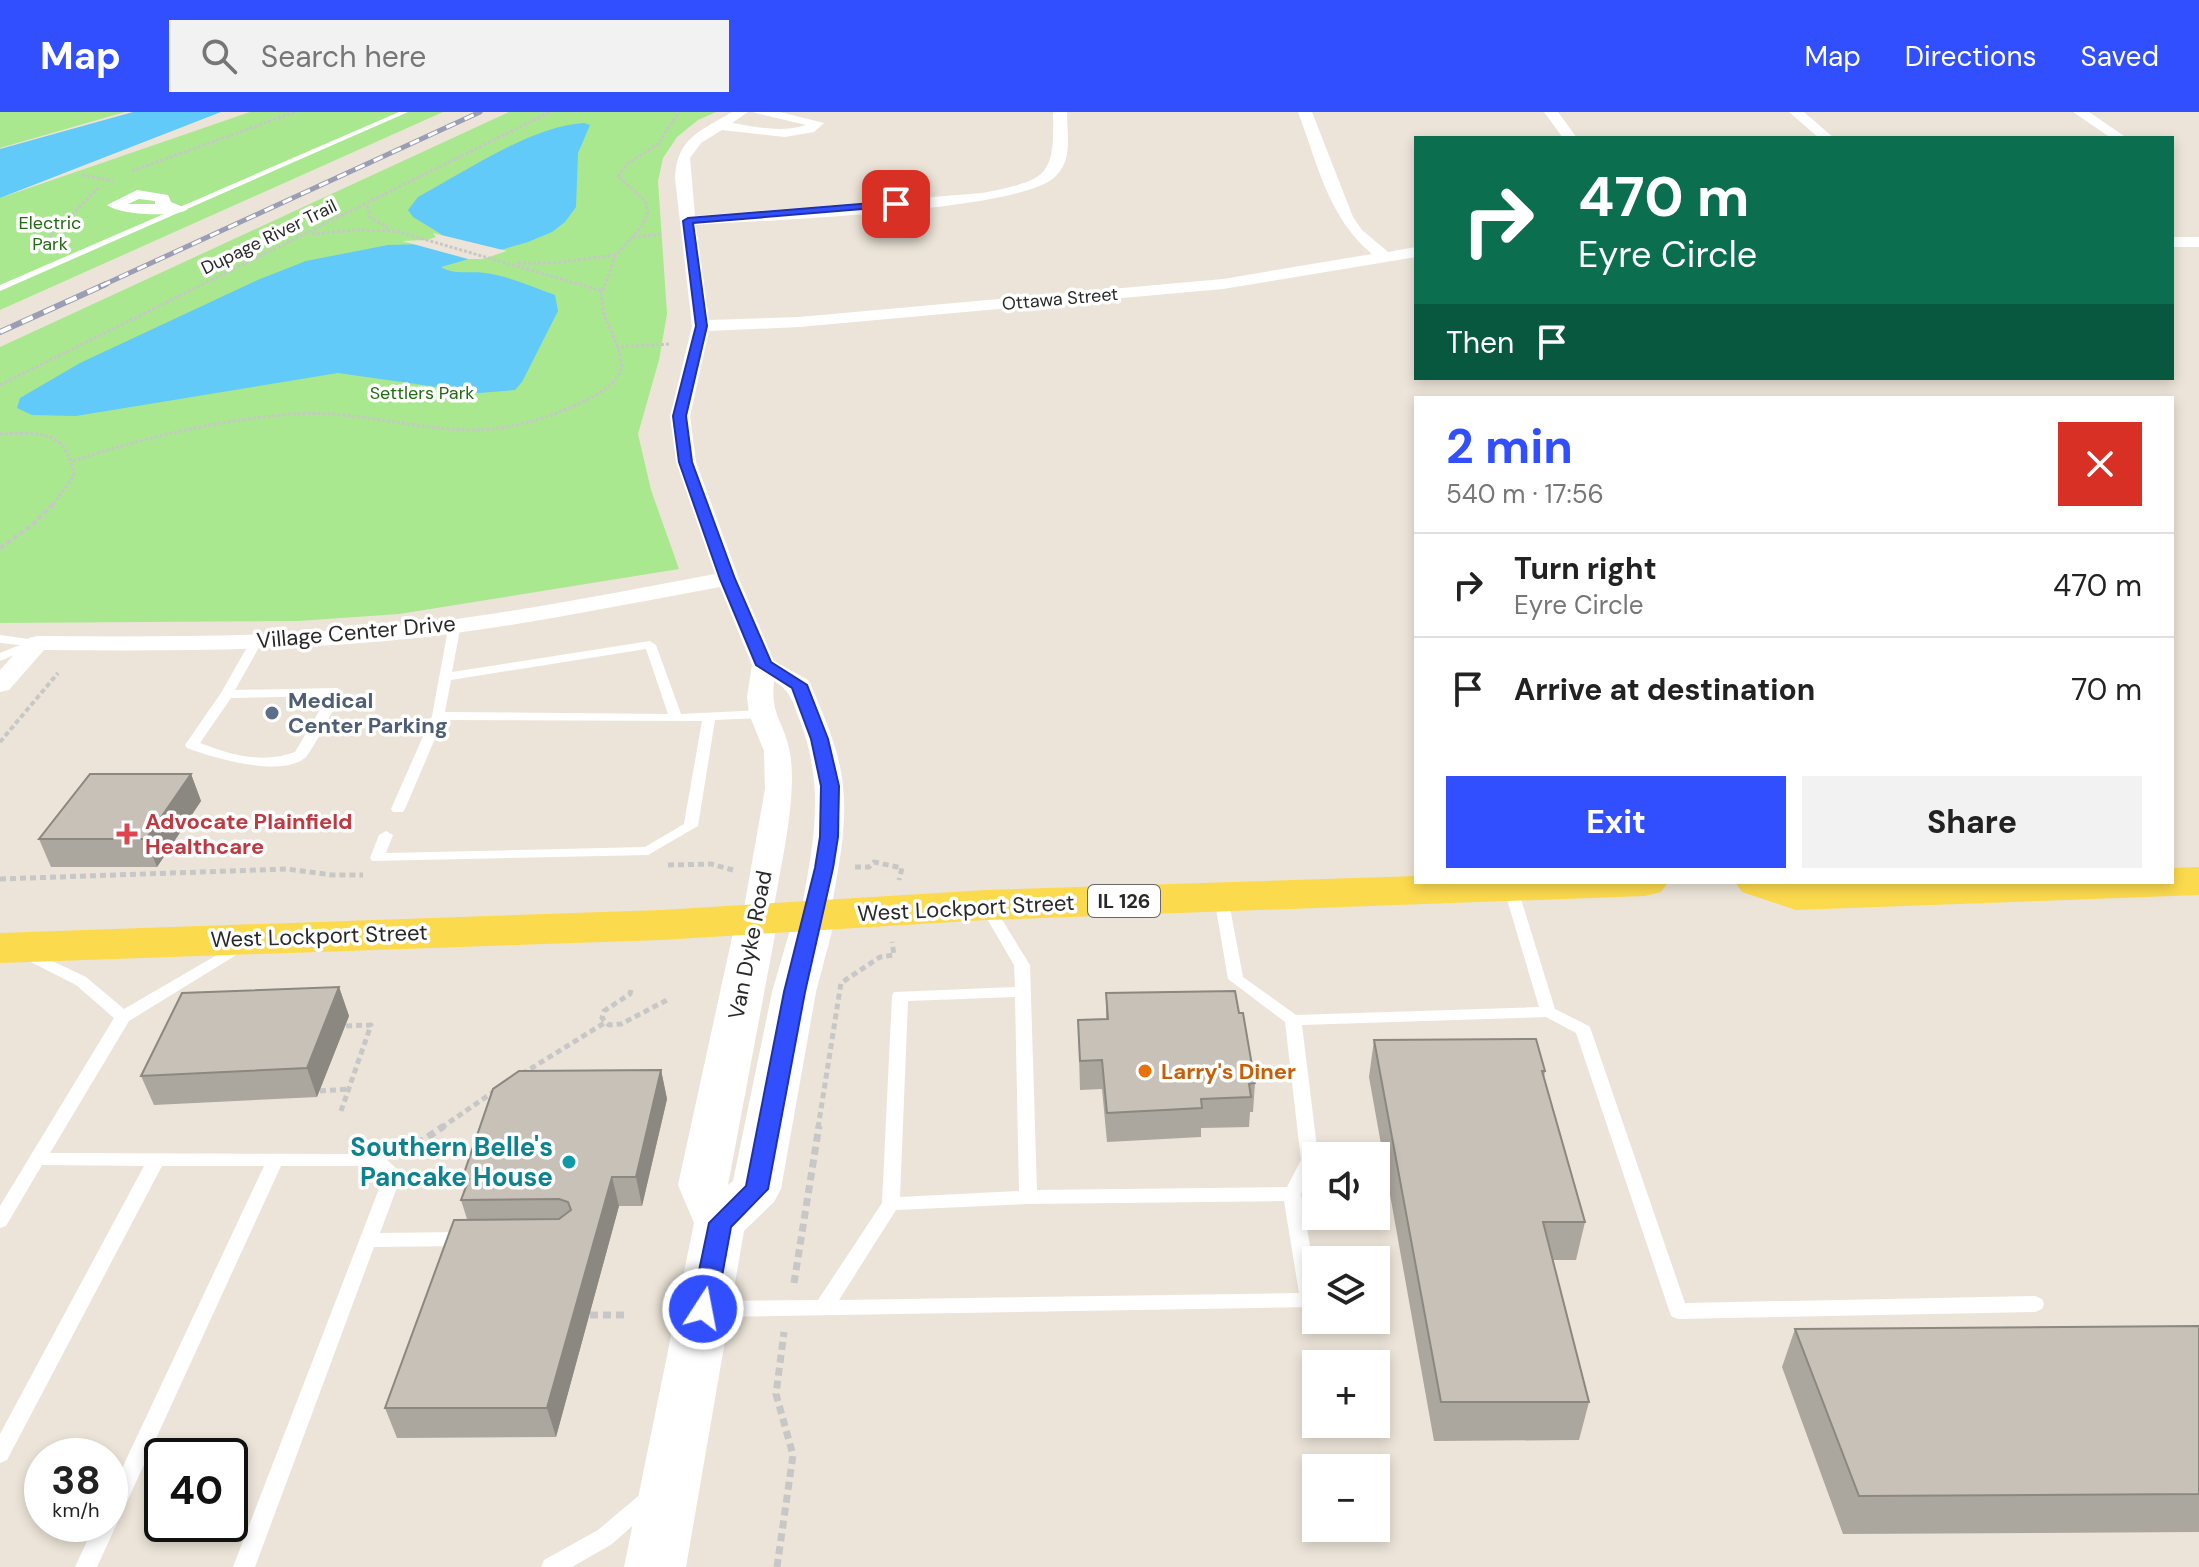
<!DOCTYPE html>
<html lang="en">
<head>
<meta charset="utf-8">
<style>
	body { margin:0; font-family:"DM Sans",sans-serif; background:#f2f2f2; color:#222; height:100vh; display:flex; flex-direction:column; font-size:30px; white-space:nowrap }
	* { box-sizing:border-box; margin:0 }
	p { font-size:26px; color:#767676 }
	.icon { flex:none; width:44px; height:44px; fill:none; stroke:currentColor; stroke-width:2; stroke-linecap:round; stroke-linejoin:round }
	.map { position:relative; flex:1; overflow:hidden }
	.details { position:absolute; left:1414px; top:284px; width:760px; height:488px; display:flex; flex-direction:column; background:#fff; border-radius:0px; box-shadow:0 4px 12px #0003 }
	.details>* { flex:none }
	.banner { position:absolute; left:1414px; top:24px; width:760px; height:244px; border-radius:0px; box-shadow:0 4px 12px #0003; background:#0b6e4f; color:#fff; overflow:hidden }
	.buttons { position:absolute; left:1302px; top:1030px; display:grid; gap:16px }
	.buttons a { display:grid; place-items:center; width:88px; height:88px; border-radius:0px; background:#fff; box-shadow:0 4px 12px #0003; font-size:40px }
	.speed { position:absolute; left:24px; top:1326px; display:flex; gap:16px; font-size:40px; font-weight:700; text-align:center }
	.speed>* { display:grid; place-content:center; width:104px; height:104px; border-radius:50%; background:#fff; box-shadow:0 4px 12px #0003; line-height:1 }
	.speed small { font-size:20px; font-weight:400 }
	.speed .limit { border:4px solid #111; border-radius:12px; background:#fff; color:#111 }
	.pin { position:absolute; display:grid; place-items:center; width:68px; height:68px; color:#fff; margin:-34px; border-radius:16px; box-shadow:0 4px 12px #0006 }
	.me { position:absolute; width:88px; margin:-44px; rotate:11deg; stroke-linejoin:round; filter:drop-shadow(0 0 6px #0008) }
	.turn { display:flex; align-items:center; gap:28px; height:168px; padding:0 32px; font-size:36px }
	.turn .icon { width:104px; height:104px; stroke-width:2.5 }
	.turn b { display:block; font-size:56px; line-height:68px }
	.then { display:flex; align-items:center; height:76px; padding:0 32px; background:#0003; gap:16px; font-size:30px }
	.round { display:grid; place-items:center; flex:none; width:84px; height:84px; border-radius:0px; background:#f2f2f2 }
	.headline { display:flex; align-items:center; justify-content:space-between; height:136px; padding:0 32px }
	h1 { font-size:48px; font-weight:700; line-height:60px; color:#324fff }
	.action { display:flex; gap:16px; margin-top:auto; padding:16px 32px }
	.action a { flex:1; height:92px; border-radius:0px; background:#324fff; color:#fff; font-size:32px; font-weight:700; line-height:92px; text-align:center }
	.action a+a { background:#f2f2f2; color:#222 }
	ul { padding:0; list-style:none }
	li { display:flex; align-items:center; gap:24px; height:104px; padding:0 32px; border-top:2px solid #e0e0e0 }
	li div { flex:1 }
	li b { display:block; font-size:30px }
	li em { font-style:normal }
	header { display:flex; align-items:center; gap:48px; box-sizing:border-box; height:112px; padding:0 40px; background:#324fff; color:#fff }
	header strong { font-size:38px }
	nav { display:flex; gap:44px; margin-inline-start:auto; font-size:28px }
	.search { width:560px; height:72px; background:#f2f2f2; display:flex; align-items:center; gap:20px; box-sizing:border-box; padding:0 28px; border-radius:0px; color:#767676; font-size:30px }
	.map>svg:first-child { display:block }
</style>
</head>
<body>
<header>
<strong>Map</strong>
<div class="search"><svg class="icon" aria-label="search" viewBox="0 0 24 24"><circle cx="10" cy="10" r="6"/><path d="M15 15l6 6"/></svg>Search here</div>
<nav><a>Map</a><a>Directions</a><a>Saved</a></nav>
</header>
<div class="map">
<svg width="2199" height="1455" viewBox="0 0 2199 1455">
	<rect width="100%" height="100%" fill="#ece4d8"/>
	<path fill="#a9e88f" d="M0,0H125L0,36Z
		M250,0H443L0,198V86Z
		M509,0H716L698,8L677,25L663,46L658,69L667,202L659,248L638,322L651,378L679,457L399,502L298,509L0,511V235Z"/>
	<path fill="#61caf8" d="M133,0H221L0,86V37Z
		M584,11L590,13L578,41L576,95L565,110L552,120L528,130L441,155C453,163 470,159 485,161C509,164 532,175 555,183L558,199L522,270L515,278L479,281L338,261L76,304L32,303L17,296L20,286L80,251L260,167L306,149L388,133L427,132L440,128L441,122L413,105L408,98L418,85C465,60 531,14 584,11Z"/>
	<path fill="#ece4d8" d="M433,121L507,139L483,147H468L402,129L427,128L436,125Z"/>
	<g fill="none" stroke-linecap="round" stroke-linejoin="round">
		<path stroke="#c7c7c7" stroke-width="3" stroke-dasharray="3 2" stroke-linecap="butt" d="M132,59L295,0
			M82,63L113,69
			M367,94L370,105L388,116
			M312,122L354,118L396,119L602,179
			M633,125L663,122
			M44,131L98,76
			M518,151H555L615,143
			M616,235L671,232
			M0,273L550,0
			M0,322C40,321 67,317 74,364L53,392
			M73,349C145,325 218,308 294,302C353,298 411,317 470,318C509,318 547,307 582,290C599,282 616,273 622,255L618,235L604,203L601,183L616,143L642,114L648,101L645,89L618,64L627,52L658,32L679,0"/>
		<path stroke="#c7c7c7" stroke-width="4" stroke-dasharray="5 3" stroke-linecap="butt" d="M0,436L32,413L55,390
			M0,630L58,561"/>
		<path stroke="#c7c7c7" stroke-width="5" stroke-dasharray="6 4" stroke-linecap="butt" d="M668,753L711,752L733,758
			M855,755H869L874,750L902,756L899,768
			M0,767L287,757L332,763H363
			M631,878L630,882L604,899L602,906L609,913L621,912L669,887
			M522,962L606,910
			M320,979L349,977
			M341,999L371,913L345,914
			M441,1016L496,978
			M818,1016L841,871L880,845L894,843L892,830"/>
		<path stroke="#c7c7c7" stroke-width="7" stroke-dasharray="8 5" stroke-linecap="butt" d="M417,1032L444,1014
			M794,1171L819,1014
			M590,1203H629
			M777,1455L793,1343L776,1282L784,1220"/>
		<path fill="#fff" fill-rule="evenodd" d="M399,0H408L0,179V173Z
			M455,508L461,512L452,560L650,529L656,533L681,602L762,598L768,602L762,606L715,608L698,714L648,743L372,749L370,746L379,723L386,719L393,723L386,741L645,735L684,712L702,609L443,608L405,697L403,700H393L391,697L432,604L449,512ZM646,537L668,602L445,600L451,568Z
			M0,523L36,528L38,533L0,549V541L20,533L0,531Z
			M256,526L262,530L235,578L337,576L343,580C336,592 312,640 305,646C280,666 214,646 187,636L185,633L221,581L250,530ZM328,584L295,640C264,652 230,643 200,631L231,586Z
			M1512,770L1517,774L1555,897L1589,914L1591,918L1685,1191L2035,1184L2042,1187L2044,1192L2042,1197L2035,1200L1678,1207L1671,1204L1576,921L1546,905L1302,913L1318,1044H1316V1053L1301,1082L1316,1169V1193L1310,1195L712,1205L705,1202L703,1197L705,1192L712,1189L818,1188L882,1091L892,884L894,880L1015,875L1014,853L979,793L981,790H991L1030,853L1037,1078L1287,1075L1301,1048L1285,910L1228,867L1214,785L1216,782H1226L1228,785L1243,865L1296,903L1539,895L1503,774L1505,771ZM1015,885L1019,1079L900,1085L908,889ZM1284,1089L1299,1181L839,1188L896,1098L1028,1092Z
			M241,829L249,834L246,837L129,909L50,1041L376,1042L382,1043L402,1062L380,1121L463,1120L469,1122L472,1127L469,1132L463,1134L374,1135L255,1455H233L384,1064L372,1054H281L97,1455H75L95,1412H110V1382L264,1054H162L7,1348L0,1351V1322L144,1054L42,1053L6,1114L0,1116V1094L114,906L76,873L19,844L16,841L24,836L29,838L86,865L124,897Z
			M650,1377L657,1380L660,1386L657,1392L612,1432L572,1455H541L544,1448L598,1418L643,1380Z"/>
		<path fill="#fff" fill-rule="evenodd" d="M732,0H748L732,11C755,15 783,21 806,13L752,0H780L824,11L814,20L785,25L722,18L701,31L690,46L695,104L982,81C1046,68 1055,67 1053,0H1067C1067,22 1073,47 1056,64C1023,100 757,108 696,113L709,208L799,205L1223,167L1372,142C1328,105 1318,53 1298,0H1312L1353,105L1362,118L1388,140L1416,135V145L1223,177L799,215L709,219L690,304L696,350L739,467L774,549L808,568L811,573C824,605 840,639 843,674C848,717 837,762 830,804L825,811L815,813L805,811L800,804C813,735 826,677 800,609C793,591 791,579 774,569C770,604 785,611 790,641C798,687 779,760 772,807L767,814L757,816L747,814L742,807L765,677L764,639L749,602L747,585L752,553L720,475C622,493 525,513 426,525C299,539 171,539 44,538L9,578L0,580V558L29,526L37,524C167,525 297,525 427,511C523,499 619,480 715,462L676,350L670,304L692,214L675,66C677,25 701,19 732,0Z
			M1544,0H1558L1577,26H1563Z
			M1789,0H1804L1834,26H1819Z
			M2073,0H2089L2127,26H2111Z
			M137,78L168,83L171,90L188,97C177,106 119,103 107,93ZM139,87L155,89V92H128Z
			M2172,125H2199V135H2172Z"/>
		<path fill="#fff" fill-rule="evenodd" d="M815,791L830,795L836,804L816,880L781,1077L774,1090L744,1119L686,1455H624L694,1111L678,1073L736,807L742,797L757,794L772,797L778,807L728,1073L733,1069L772,880L794,804L800,795Z"/>
		<path fill="#fcda4d" fill-rule="evenodd" d="M2199,755V783L1796,798L1742,780L1735,770H2172V756Z
			M1416,764V770H1668L1661,780L1645,784L986,808L661,828L0,851V821L661,798L986,778Z"/>
		<defs>
			<path id="rail-far1" d="M101,174L480,0"/>
			<path id="rail" d="M0,220L106,172"/>
		</defs>
		<use href="#rail-far1" stroke="#9b9db4" stroke-width="5"/>
		<use href="#rail" stroke="#9b9db4" stroke-width="6"/>
		<use href="#rail-far1" stroke="#fff" stroke-width="3" stroke-dasharray="10" stroke-linecap="butt"/>
		<use href="#rail" stroke="#fff" stroke-width="4" stroke-dasharray="12" stroke-linecap="butt"/>
	</g>
	<path fill="#aba69e" d="M191,662L201,689L157,755H51L39,727Z
		M339,875L349,904L317,985L154,993L141,964Z
		M1106,881L1239,901L1255,971L1253,1000H1250L1249,1015L1201,1016V1025L1107,1030L1102,977L1080,978L1078,908L1106,907Z
		M1374,928L1545,959L1544,966L1585,1110L1576,1148H1552L1589,1290L1579,1328L1434,1329L1369,965Z
		M661,958L667,987L642,1094H619L556,1325L397,1326L385,1296L467,1107L461,1088L465,1077L462,1067Z
		M2199,1214V1420L1843,1422L1782,1255L1795,1217Z"/>
	<path fill="#8b8781" d="M191,662L201,689L157,755L146,727Z
		M339,875L349,904L317,985L307,956Z
		M661,958L667,987L642,1094L636,1065Z
		M612,1065L619,1094L556,1325L547,1296Z"/>
	<path fill="#c7c1b8" stroke="#8b8781" stroke-width="2" d="M90,662H191L146,727H39Z
		M339,875L307,956L141,964L182,881Z
		M1235,879L1239,901H1243L1255,971L1249,972L1251,985L1201,987L1202,996L1107,1001L1102,948L1080,949L1078,908L1108,907L1106,881Z
		M1536,927L1545,959H1542L1585,1110H1543L1589,1290H1441L1374,928Z
		M661,958L636,1065H612L547,1296H385L454,1108L559,1107L571,1098L568,1090L559,1087L461,1088L469,1067H462L493,977L519,959Z
		M2199,1214V1382L1859,1384L1795,1217Z"/>
	<path fill="#324fff" stroke="#2033a6" stroke-width="2" d="M896,89L900,94L693,111L707,214L686,304L692,350L735,467L771,550L807,573L828,627L839,674L838,725L833,756L805,880L768,1077L731,1115L716,1197L712,1204L703,1207L695,1204L691,1197L709,1111L746,1074L784,880L815,756L820,725L821,674L811,627L792,576L756,553L720,467L679,350L673,304L696,214L683,109L688,106Z"/>
	<circle fill="#5c6f8a" stroke="#fff" stroke-width="3" cx="272" cy="601" r="8"/>
	<path fill="#e0444e" stroke="#fff" stroke-width="3" d="M123 710h8v8h8v8h-8v8h-8v-8h-8v-8h8z"/>
	<circle fill="#e8710a" stroke="#fff" stroke-width="3" cx="1145" cy="959" r="8"/>
	<circle fill="#0f9aa8" stroke="#fff" stroke-width="3" cx="569" cy="1050" r="8"/>
	<g text-anchor="middle" dominant-baseline="central" stroke-width="7" stroke-linejoin="round" paint-order="stroke">
		<g font-size="18" fill="#226a13" stroke="#fff">
			<text x="50" y="111">Electric<tspan x="50" dy="21">Park</tspan></text>
			<text x="422" y="281">Settlers Park</text>
		</g>
		<g font-size="18" fill="#282828" stroke="#fff">
			<text transform="translate(269 125) rotate(-26)">Dupage River Trail</text>
			<text transform="translate(1060 187) rotate(-5)">Ottawa Street</text>
		</g>
		<rect fill="#fff" stroke="#686868" stroke-width="2" x="1088" y="773" width="72" height="32" rx="6"/>
		<g font-size="20" font-weight="bold" fill="#282828">
			<text x="1124" y="789">IL 126</text>
		</g>
		<g font-size="22" fill="#282828" stroke="#fff">
			<text transform="translate(356 520) rotate(-5)">Village Center Drive</text>
			<text transform="translate(966 796) rotate(-3)">West Lockport Street</text>
			<text transform="translate(319 824) rotate(-2)">West Lockport Street</text>
			<text transform="translate(750 833) rotate(-79)">Van Dyke Road</text>
		</g>
		<g font-size="22" font-weight="bold" fill="#4e5e75" stroke="#fff" text-anchor="start">
			<text x="288" y="588">Medical<tspan x="288" dy="25">Center Parking</tspan></text>
		</g>
		<g font-size="22" font-weight="bold" fill="#be3a42" stroke="#fff" text-anchor="start">
			<text x="145" y="709">Advocate Plainfield<tspan x="145" dy="25">Healthcare</tspan></text>
		</g>
		<g font-size="22" font-weight="bold" fill="#c56008" stroke="#fff" text-anchor="start">
			<text x="1161" y="959">Larry's Diner</text>
		</g>
		<g font-size="26" font-weight="bold" fill="#0d838f" stroke="#fff" text-anchor="end">
			<text x="553" y="1035">Southern Belle's<tspan x="553" dy="30">Pancake House</tspan></text>
		</g>
	</g>
</svg>
<div class="buttons">
<a><svg class="icon" aria-label="sound" viewBox="0 0 24 24"><path d="M4 9h4l5-4v14l-5-4H4zM17 9q2 3 0 6"/></svg></a>
<a><svg class="icon" aria-label="layers" viewBox="0 0 24 24"><path d="M12 4l9 5-9 5-9-5zM3 14l9 5 9-5"/></svg></a>
<a>+</a>
<a>−</a>
</div>
<div class="speed"><div>38<small>km/h</small></div><div class="limit">40</div></div>
<div class="pin" style="left:896px;top:92px;background:#d93025"><svg class="icon" aria-label="arrive" viewBox="0 0 24 24"><path d="M6 21V4h12l-3 4 3 4H6"/></svg></div>
<svg class="me" style="left:703px;top:1197px" viewBox="-20 -20 40 40"><circle r="17" fill="#324fff" stroke="#fff" stroke-width="3"/><path d="M0-11L8 9 0 5-8 9z" fill="#fff"/></svg>
<div class="banner">
<div class="turn"><svg class="icon" aria-label="right" viewBox="0 0 24 24"><path d="M7 20v-9h11M14 6l5 5-5 5"/></svg><div><b>470 m</b>Eyre Circle</div></div>
<div class="then">Then<svg class="icon" aria-label="arrive" viewBox="0 0 24 24"><path d="M6 21V4h12l-3 4 3 4H6"/></svg></div>
</div>
<section class="details">
<div class="headline"><div><h1>2 min</h1><p>540 m · 17:56</p></div><a class="round" style="background:#d93025;color:#fff"><svg class="icon" aria-label="close" viewBox="0 0 24 24"><path d="M6 6l12 12M18 6L6 18"/></svg></a></div>
<ul>
<li><svg class="icon" aria-label="right" viewBox="0 0 24 24"><path d="M7 20v-9h11M14 6l5 5-5 5"/></svg><div><b>Turn right</b><p>Eyre Circle</p></div><em>470 m</em></li>
<li><svg class="icon" aria-label="arrive" viewBox="0 0 24 24"><path d="M6 21V4h12l-3 4 3 4H6"/></svg><div><b>Arrive at destination</b></div><em>70 m</em></li>
</ul>
<div class="action"><a>Exit</a><a>Share</a></div>
</section>
</div>
</body>
</html>
